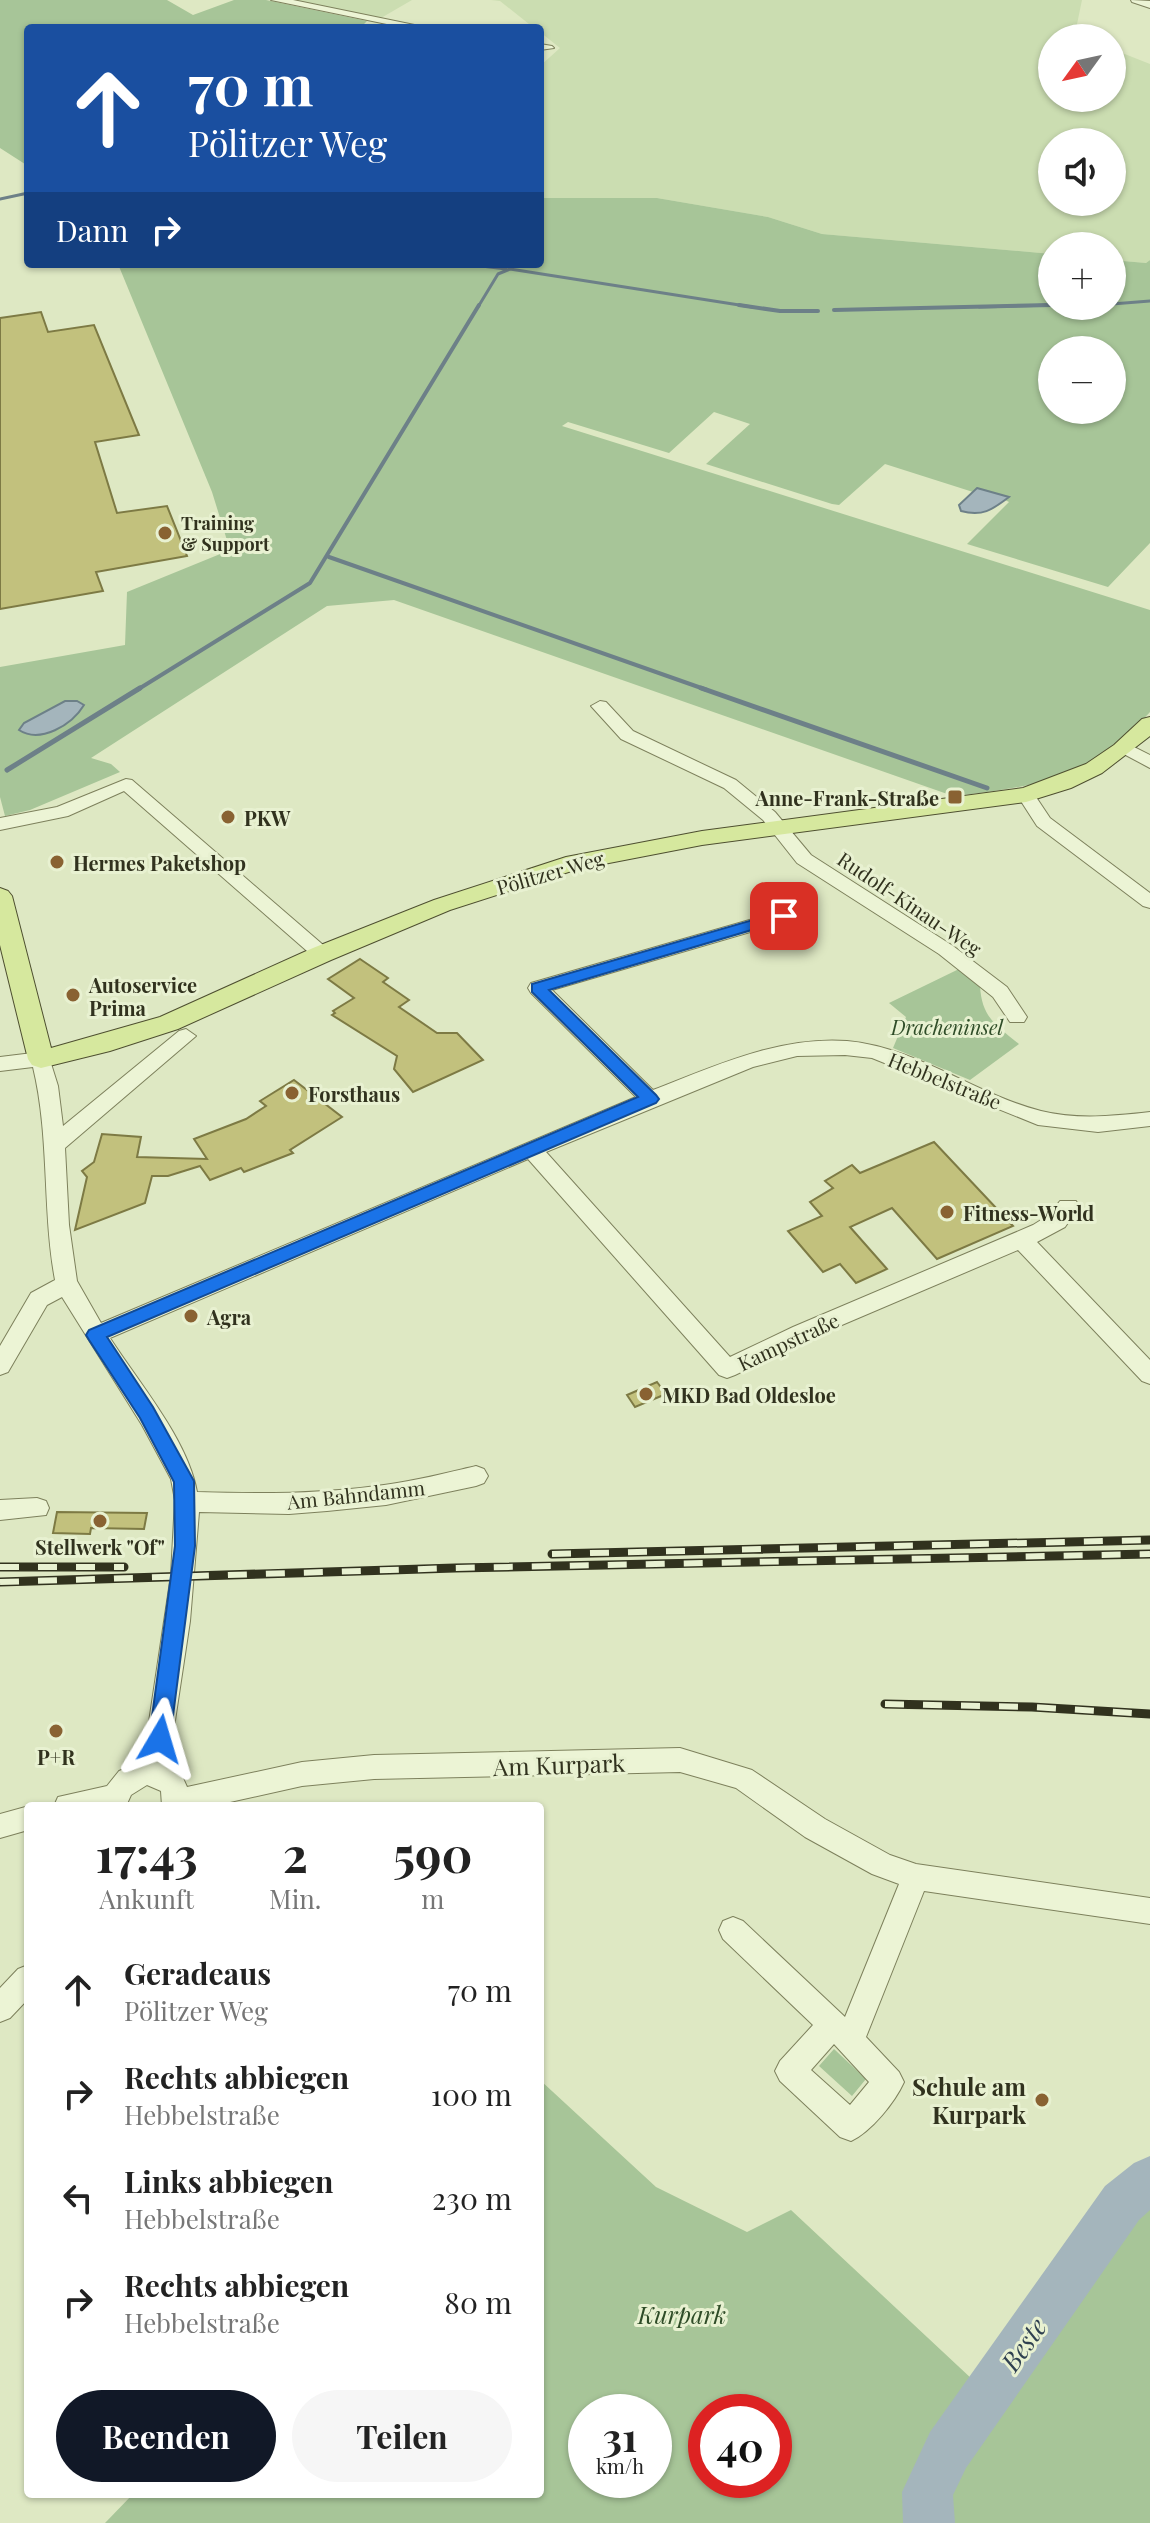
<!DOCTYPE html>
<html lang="de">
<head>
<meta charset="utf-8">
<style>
	body { margin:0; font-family:"Playfair Display",serif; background:#f6f6f6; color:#222; height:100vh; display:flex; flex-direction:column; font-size:30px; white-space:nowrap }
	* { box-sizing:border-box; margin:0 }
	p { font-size:26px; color:#767676 }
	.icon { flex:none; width:44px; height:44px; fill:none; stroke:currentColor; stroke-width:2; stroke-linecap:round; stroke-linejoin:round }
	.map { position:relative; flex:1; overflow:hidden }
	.drawer { position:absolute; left:24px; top:1802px; width:520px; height:696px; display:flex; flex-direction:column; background:#fff; border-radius:8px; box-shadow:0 2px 6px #0004 }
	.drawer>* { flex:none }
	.banner { position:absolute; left:24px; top:24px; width:520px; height:244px; border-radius:8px; box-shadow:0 2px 6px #0004; background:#1a4fa0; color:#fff; overflow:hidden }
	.needle { width:52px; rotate:237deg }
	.buttons { position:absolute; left:1038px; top:24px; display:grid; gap:16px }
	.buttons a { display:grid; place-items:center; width:88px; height:88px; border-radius:50%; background:#fff; box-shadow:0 2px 6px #0004; font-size:40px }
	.speed { position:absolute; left:568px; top:2394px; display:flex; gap:16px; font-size:40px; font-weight:700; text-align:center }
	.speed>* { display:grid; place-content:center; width:104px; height:104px; border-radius:50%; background:#fff; box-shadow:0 2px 6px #0004; line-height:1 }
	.speed small { font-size:20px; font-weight:400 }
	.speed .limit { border:12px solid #d22; background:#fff; color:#111 }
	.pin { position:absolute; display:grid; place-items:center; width:68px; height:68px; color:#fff; margin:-34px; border-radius:16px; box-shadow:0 4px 12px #0006 }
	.me { position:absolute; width:88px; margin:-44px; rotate:7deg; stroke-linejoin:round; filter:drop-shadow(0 0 6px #0008) }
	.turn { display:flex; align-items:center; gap:28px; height:168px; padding:0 32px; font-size:36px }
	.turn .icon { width:104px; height:104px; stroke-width:2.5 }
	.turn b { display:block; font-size:56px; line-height:68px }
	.then { display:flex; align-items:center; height:76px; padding:0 32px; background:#0003; gap:16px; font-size:30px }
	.eta { display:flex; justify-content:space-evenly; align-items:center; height:136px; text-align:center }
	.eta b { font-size:48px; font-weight:700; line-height:56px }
	.primary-button { display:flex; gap:16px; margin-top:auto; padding:16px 32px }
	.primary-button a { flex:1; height:92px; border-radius:48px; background:#111827; color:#fff; font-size:32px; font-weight:700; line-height:92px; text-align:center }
	.primary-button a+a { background:#f6f6f6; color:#222 }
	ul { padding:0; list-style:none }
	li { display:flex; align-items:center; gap:24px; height:104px; padding:0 32px }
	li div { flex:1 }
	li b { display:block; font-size:30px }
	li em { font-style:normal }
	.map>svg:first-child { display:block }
</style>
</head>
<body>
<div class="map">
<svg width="1150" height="2523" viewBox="0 0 1150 2523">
	<rect width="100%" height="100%" fill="#dee8c3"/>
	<path fill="#cbddb1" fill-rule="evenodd" d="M290,0H412L381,18Z
		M491,0H1082L1076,29L1090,38H1052V98H1112V49L1150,64V260L1146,263L1112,260V246H1052V254L822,234L768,217L657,198H540V66L560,48L540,32V28H534L500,1ZM1052,142H1112V202H1052Z"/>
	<path fill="#a7c598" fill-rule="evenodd" d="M0,0H167L193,15L234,0H266L367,21L360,28H28V166L0,148Z
		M540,198H657L768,217L822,234L1052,254V306H1112V260L1146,263L1150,260V543L1108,587L967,544L1009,502L1005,500L1007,497L978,488L973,492L885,464L839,505L832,504L706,464L750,424L714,412L669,453L568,422L562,426L1150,610V712C1140,722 1131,735 1120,744C1072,782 1011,790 953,796L394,600L327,606L91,758L111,764L120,772L30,810L5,816L0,797V667L125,645L127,592L230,550L212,492L118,264H540ZM1052,350H1112V410H1052Z
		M959,969L980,986C982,1018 996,1025 1019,1044L970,1080L893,1048L906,1017L889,1003Z
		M834,2049L866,2079L852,2096L819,2066Z
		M540,2080L656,2187L747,2232L791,2210L988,2394L1122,2203L1150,2179V2523H105L133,2494H540ZM654,2412V2480H586V2412ZM774,2412V2480H706V2412Z"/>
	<path fill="#a4b5bc" stroke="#6d8088" stroke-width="2" d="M977,488L1009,497C992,510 982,517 961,511L959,505Z
		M65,701H77L84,705C72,725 40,744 19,730L24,723Z"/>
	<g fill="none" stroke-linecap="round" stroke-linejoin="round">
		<path stroke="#6d8088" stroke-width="3" d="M0,199L28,193
			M465,264L506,269
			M1112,304L1150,301
			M478,307L498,274L510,269L752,307
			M979,307L1052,305"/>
		<path stroke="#6d8088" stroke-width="4" d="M739,305L780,311H818
			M834,310L1052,305
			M329,557L707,690
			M137,690L310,583L479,305"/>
		<path stroke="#6d8088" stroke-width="5" d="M701,688L987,788
			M7,770L140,688"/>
		<path fill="#a4b5bc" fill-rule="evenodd" d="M1150,2156V2210L1139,2220L966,2468L953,2495L955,2523H903L902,2492L930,2432L1105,2186L1134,2163Z"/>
	</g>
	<path fill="#c2c17d" stroke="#7d7a44" stroke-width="2" d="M41,312L48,332L94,325L139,435L95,442L117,513L167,506L187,556L96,572L103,591L0,609V318Z
		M360,959L388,978L383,982L409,1000L399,1007L437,1033H457L483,1060L413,1092L394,1069L397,1056L332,1015L335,1013L333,1011L354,998L328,979Z
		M294,1080L342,1117L290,1150L293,1153L244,1172L241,1168L210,1180L200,1166L168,1176H152L145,1203L75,1230L87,1177L82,1171L94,1162L102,1134L141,1137L137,1157L207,1159L194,1139L246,1119L266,1106L260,1101Z
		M934,1142L1013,1226L937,1259L892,1208L850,1227L887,1269L856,1283L840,1264L823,1272L788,1231L822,1216L810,1202L833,1188L825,1181L852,1165L860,1173Z
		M657,1382L666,1394L635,1407L627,1395Z
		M57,1512L147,1513L144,1529L91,1528L90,1534L53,1533Z"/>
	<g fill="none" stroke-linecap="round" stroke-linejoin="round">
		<defs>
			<path id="minor" d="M271,0H293L429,28H406Z
				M1131,0L1150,1V8L1132,2Z
				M540,44L552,46L554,48L540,50Z
				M600,701L606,702L633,731L736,780L775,812L811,855L953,946L1007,987L1027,1017L1024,1022H1010L993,997L939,954L797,863L763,820L724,788L621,739L591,706Z
				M1126,743L1150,755V768L1120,752L1117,748Z
				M126,779L132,780L329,950L332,954L329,958H315L124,791L68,816L0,830V818L57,807Z
				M1026,790L1032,791L1050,818L1150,893V908L1143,906L1037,826L1017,795Z
				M784,910L791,912L793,916L791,920L552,990L653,1090C715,1066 779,1036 847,1041C916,1047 975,1094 1041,1111C1077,1120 1114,1116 1150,1112V1126L1098,1132L1038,1125L872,1058L845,1055L797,1056L753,1067L546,1152L730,1357L793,1327L1033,1225L1049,1215L1060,1201H1076L1079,1207L1065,1227L1037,1242L1150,1360V1384L1142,1381L1018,1250L809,1339L735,1375L727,1378L719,1375L528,1159L110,1338C139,1383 188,1440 197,1492C260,1494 322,1494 384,1485C415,1481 446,1473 476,1466L484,1469L488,1476L484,1483L476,1486L386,1505L327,1511L289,1514L199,1512L190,1621L168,1767L183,1778L187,1787L302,1762L374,1755L680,1748L752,1770L825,1819L890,1855L916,1864L1150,1898V1924L924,1891L866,2037L899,2072L904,2082C895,2102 871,2132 851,2141L840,2137L780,2081L775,2071L780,2061L813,2025L723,1939L719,1930L723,1921L733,1917L743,1921L845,2017L899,1884L872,1874L805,1837L736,1788L680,1772L374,1779L302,1786L212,1806H162L161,1791L147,1785L131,1795L126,1806H54L58,1797L107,1786L119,1771L143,1762L171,1575L175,1500L171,1479L142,1425L62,1297L47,1305L8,1372L0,1375V1346L31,1293L55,1280C42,1210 50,1137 33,1067L0,1071V1057L41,1052L48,1054L58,1086L63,1126L179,1031L186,1029L196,1036L65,1148L69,1225L77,1281L101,1323L636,1097L531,993L528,988L531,983ZM834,2044L869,2082L850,2105L811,2070Z
				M37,1498L46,1501L49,1508L46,1515L0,1520V1500Z
				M29,1806L28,1830L0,1838V1814Z
				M28,1965V1999L10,2018L0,2022V1988L18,1969Z"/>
			<path id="major" d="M1150,717V736L1102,773L1071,788L1026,802L702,845L578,869L450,910L331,960L178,1029L110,1051L41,1068L32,1065L28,1059L0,945V888L8,891L12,896L51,1048L160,1017L313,948L434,900L566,857L702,831L1023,788L1086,764L1114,745L1142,719Z"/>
		</defs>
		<use href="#minor" stroke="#7d805c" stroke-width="2"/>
		<use href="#major" stroke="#4e4f30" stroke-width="2"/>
		<use href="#minor" fill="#ecf4d5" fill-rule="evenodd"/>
		<use href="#major" fill="#d6e89e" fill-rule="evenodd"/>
		<defs>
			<path id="rail" d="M552,1554L1150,1540
				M0,1567H124
				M0,1582L455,1568L1150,1554
				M885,1704L1032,1707L1150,1714"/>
		</defs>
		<use href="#rail" stroke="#31321e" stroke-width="9"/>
		<use href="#rail" stroke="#e8f1d1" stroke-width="6" stroke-dasharray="19" stroke-linecap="butt"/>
	</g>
	<path fill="#1a73e8" stroke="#114b97" stroke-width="2" d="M784,911L789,912V919L549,990L656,1095L659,1099L656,1103L107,1337L153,1407L194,1481L195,1546L170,1739L167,1746L160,1749L152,1746L149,1739L175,1546L174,1482L140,1418L89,1340L86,1335L89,1330L638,1097L532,992V984Z"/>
	<g fill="#896232" stroke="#e8f1d1" stroke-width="3">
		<circle cx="165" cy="533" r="8"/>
		<rect x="947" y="789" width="16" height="16" rx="4"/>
		<circle cx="228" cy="817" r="8"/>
		<circle cx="57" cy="862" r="8"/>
		<circle cx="73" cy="995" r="8"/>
		<circle cx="292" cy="1093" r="8"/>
		<circle cx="947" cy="1212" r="8"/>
		<circle cx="191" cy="1316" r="8"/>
		<circle cx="646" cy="1394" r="8"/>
		<circle cx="100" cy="1521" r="8"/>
		<circle cx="56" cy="1731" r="8"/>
		<circle cx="1042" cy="2100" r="8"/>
	</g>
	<g text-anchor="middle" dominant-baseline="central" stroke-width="6" stroke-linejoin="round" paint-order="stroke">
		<g font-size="18" font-weight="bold" fill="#31321e" stroke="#e8f1d1" text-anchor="start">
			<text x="181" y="523">Training<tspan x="181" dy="21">&amp; Support</tspan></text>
		</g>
		<g font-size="20" font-weight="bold" fill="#31321e" stroke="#e8f1d1" text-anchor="start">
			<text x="939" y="797" text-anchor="end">Anne-Frank-Straße</text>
			<text x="244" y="817">PKW</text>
			<text x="73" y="862">Hermes Paketshop</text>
			<text x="89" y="984">Autoservice<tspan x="89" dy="23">Prima</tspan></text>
			<text x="308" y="1093">Forsthaus</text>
			<text x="963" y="1212">Fitness-World</text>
			<text x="207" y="1316">Agra</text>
			<text x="662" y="1394">MKD Bad Oldesloe</text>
			<text x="100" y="1546" text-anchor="middle">Stellwerk "Of"</text>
			<text x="56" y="1756" text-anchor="middle">P+R</text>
		</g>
		<g font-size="20" fill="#31321e" stroke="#e8f1d1">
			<text transform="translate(550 872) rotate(-16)">Pölitzer Weg</text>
			<text transform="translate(910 903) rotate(34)">Rudolf-Kinau-Weg</text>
			<text transform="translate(945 1080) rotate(22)">Hebbelstraße</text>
			<text transform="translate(788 1341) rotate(-25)">Kampstraße</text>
			<text transform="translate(356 1494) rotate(-6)">Am Bahndamm</text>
		</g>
		<g font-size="20" font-style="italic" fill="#2e4c27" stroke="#e8f1d1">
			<text x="947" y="1026">Dracheninsel</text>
		</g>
		<g font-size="24" fill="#31321e" stroke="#e8f1d1">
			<text transform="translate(559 1764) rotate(-2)">Am Kurpark</text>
		</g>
		<g font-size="24" font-weight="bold" fill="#31321e" stroke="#e8f1d1" text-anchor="end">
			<text x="1026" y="2086">Schule am<tspan x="1026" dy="28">Kurpark</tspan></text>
		</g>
		<g font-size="24" font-style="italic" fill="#2e4c27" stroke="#e8f1d1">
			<text x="682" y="2314">Kurpark</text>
		</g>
		<g font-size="26" font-style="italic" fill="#2f4050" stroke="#e8f1d1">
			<text transform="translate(1023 2344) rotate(-55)">Beste</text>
		</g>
	</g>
</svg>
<div class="buttons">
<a><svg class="needle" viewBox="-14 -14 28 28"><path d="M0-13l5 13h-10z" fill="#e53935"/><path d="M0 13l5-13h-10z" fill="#767676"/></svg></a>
<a><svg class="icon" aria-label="sound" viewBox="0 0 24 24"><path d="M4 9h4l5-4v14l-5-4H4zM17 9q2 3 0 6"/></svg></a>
<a>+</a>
<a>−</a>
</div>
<div class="speed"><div>31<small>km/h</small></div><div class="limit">40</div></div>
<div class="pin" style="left:784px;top:916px;background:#d93025"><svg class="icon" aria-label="arrive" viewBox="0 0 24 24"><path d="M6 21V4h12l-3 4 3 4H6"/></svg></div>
<svg class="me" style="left:160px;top:1739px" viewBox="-20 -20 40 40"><path d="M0-17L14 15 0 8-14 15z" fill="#1a73e8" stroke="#fff" stroke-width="4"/></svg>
<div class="banner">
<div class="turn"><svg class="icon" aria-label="ahead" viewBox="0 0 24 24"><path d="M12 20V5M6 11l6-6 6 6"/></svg><div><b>70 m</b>Pölitzer Weg</div></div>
<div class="then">Dann<svg class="icon" aria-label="right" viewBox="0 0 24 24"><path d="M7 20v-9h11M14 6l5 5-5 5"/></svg></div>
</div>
<section class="drawer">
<div class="eta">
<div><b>17:43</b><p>Ankunft</p></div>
<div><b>2</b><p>Min.</p></div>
<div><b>590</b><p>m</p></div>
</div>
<ul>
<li><svg class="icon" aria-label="ahead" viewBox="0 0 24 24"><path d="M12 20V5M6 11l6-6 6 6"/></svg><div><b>Geradeaus</b><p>Pölitzer Weg</p></div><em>70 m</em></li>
<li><svg class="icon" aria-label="right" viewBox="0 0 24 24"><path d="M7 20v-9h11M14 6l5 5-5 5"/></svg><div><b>Rechts abbiegen</b><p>Hebbelstraße</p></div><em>100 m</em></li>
<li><svg class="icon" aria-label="left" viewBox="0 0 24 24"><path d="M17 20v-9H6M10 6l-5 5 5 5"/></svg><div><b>Links abbiegen</b><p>Hebbelstraße</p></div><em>230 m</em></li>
<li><svg class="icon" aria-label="right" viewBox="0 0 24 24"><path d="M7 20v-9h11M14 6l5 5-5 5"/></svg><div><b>Rechts abbiegen</b><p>Hebbelstraße</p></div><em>80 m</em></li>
</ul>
<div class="primary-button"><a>Beenden</a><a>Teilen</a></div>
</section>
</div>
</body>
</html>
